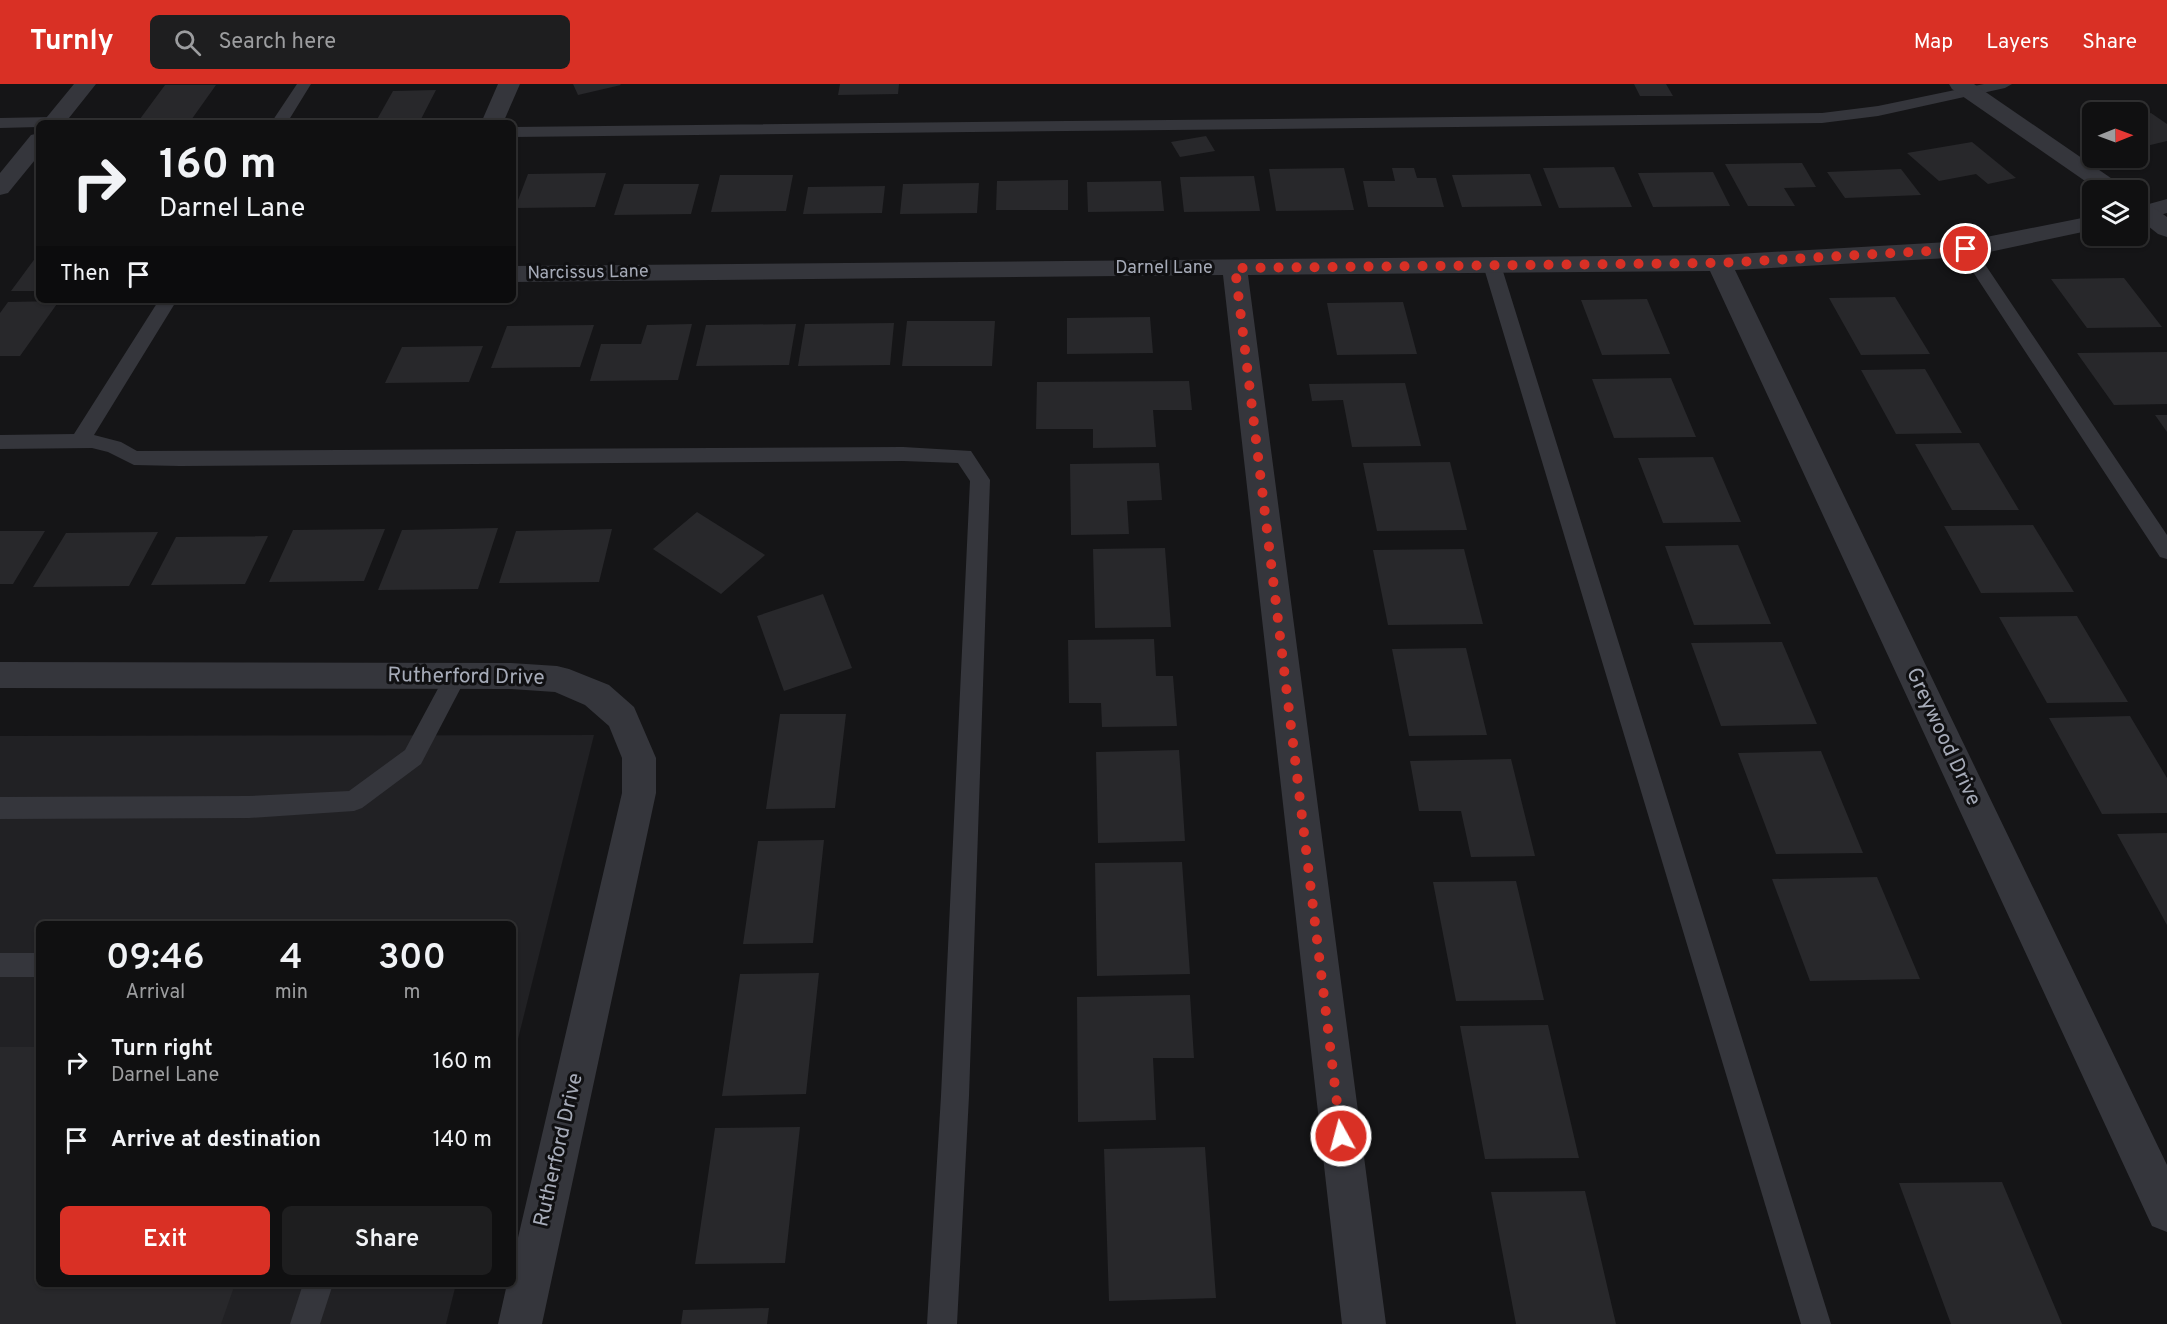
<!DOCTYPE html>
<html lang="en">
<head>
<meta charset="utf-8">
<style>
	body { margin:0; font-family:Overpass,sans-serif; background:#1e1e1f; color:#f1f3f6; height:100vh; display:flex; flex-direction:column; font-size:22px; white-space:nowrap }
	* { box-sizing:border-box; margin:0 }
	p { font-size:20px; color:#9c9d9f }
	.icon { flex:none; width:33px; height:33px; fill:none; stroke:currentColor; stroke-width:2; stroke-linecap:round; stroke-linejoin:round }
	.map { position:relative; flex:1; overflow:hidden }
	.drawer { position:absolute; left:36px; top:837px; width:480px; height:366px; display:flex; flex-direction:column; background:#101011; border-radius:9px; box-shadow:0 2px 4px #0004,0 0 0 2px #303031 }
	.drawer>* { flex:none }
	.guide { position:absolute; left:36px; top:36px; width:480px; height:183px; border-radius:9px; box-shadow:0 2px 4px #0004,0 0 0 2px #303031; background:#101011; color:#f1f3f6; overflow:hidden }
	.needle { width:39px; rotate:89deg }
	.tools { position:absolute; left:2082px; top:18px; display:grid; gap:12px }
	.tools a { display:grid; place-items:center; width:66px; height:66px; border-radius:9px; background:#101011; box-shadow:0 2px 4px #0004,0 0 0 2px #303031; font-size:30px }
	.pin { position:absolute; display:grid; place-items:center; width:51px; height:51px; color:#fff; margin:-26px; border:3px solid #fff; border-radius:50%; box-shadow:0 2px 6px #0007 }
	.me { position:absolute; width:66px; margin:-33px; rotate:353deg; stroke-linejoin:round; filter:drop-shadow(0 0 4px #0008) }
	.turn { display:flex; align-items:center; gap:21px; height:126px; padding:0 24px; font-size:27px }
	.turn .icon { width:78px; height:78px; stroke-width:2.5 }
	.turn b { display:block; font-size:42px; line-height:51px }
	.then { display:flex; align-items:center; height:57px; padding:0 24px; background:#0003; gap:12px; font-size:22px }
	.eta { display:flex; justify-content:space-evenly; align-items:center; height:102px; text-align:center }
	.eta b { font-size:36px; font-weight:600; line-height:42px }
	.cta { display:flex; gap:12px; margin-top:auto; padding:12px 24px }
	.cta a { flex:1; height:69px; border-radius:9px; background:#d93025; color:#fff; font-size:24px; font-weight:600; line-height:69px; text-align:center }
	.cta a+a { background:#1e1e1f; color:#f1f3f6 }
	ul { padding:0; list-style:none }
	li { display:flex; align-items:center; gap:18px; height:78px; padding:0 24px }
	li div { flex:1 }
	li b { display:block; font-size:22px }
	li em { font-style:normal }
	header { display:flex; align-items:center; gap:36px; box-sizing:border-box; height:84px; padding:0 30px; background:#d93025; color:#fff }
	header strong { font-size:28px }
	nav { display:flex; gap:33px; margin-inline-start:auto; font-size:21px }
	.search { width:420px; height:54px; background:#1e1e1f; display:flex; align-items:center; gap:15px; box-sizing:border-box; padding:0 21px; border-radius:9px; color:#9c9d9f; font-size:22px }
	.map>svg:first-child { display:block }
</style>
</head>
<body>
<header>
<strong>Turnly</strong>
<div class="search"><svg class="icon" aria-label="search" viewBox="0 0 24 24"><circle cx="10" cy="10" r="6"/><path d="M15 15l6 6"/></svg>Search here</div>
<nav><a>Map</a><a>Layers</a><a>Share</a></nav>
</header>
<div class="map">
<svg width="2167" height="1240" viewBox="0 0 2167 1240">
	<rect width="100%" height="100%" fill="#151517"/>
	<path fill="#212124" d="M594,651L513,975V840H39V1200H456L446,1240H0V652Z"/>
	<path fill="#28282b" d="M573,0H620L621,1L578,11Z
		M840,0H899L898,10L838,11Z
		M1634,0H1666L1673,12H1640Z
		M165,1H216L189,39H137Z
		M436,6L419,39H375L393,7Z
		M2151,29L2167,40V57L2138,64V32Z
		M1206,52L1215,67L1180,73L1171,58Z
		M1972,58L2016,94L1988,100L1976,90L1939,97L1907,69Z
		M1802,79L1816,103L1784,104L1795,122H1748L1725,80Z
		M1614,83L1632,123L1559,124L1543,84Z
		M1344,84L1354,126L1276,127L1269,85Z
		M1392,84H1414L1417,94H1436L1444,123H1368L1363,97H1395Z
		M1901,85L1921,111L1845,114L1827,88Z
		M1713,88L1730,122L1653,123L1638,89Z
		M606,89L595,123L515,124L528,90Z
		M1530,90L1542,122L1462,123L1452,91Z
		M720,91H793L786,127L711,128Z
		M1254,92L1260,127L1184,128L1180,93Z
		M1068,96V126H996L997,97Z
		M1161,97L1164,127L1088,128L1087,98Z
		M979,99L977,129L900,130L903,100Z
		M624,100H699L691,130L614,131Z
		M885,102L882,129L803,130L808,103Z
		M39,169V207H11Z
		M2124,194L2162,243L2087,244L2051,195Z
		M1895,213L1930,270L1861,271L1829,214Z
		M1647,215L1670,270L1602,271L1581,216Z
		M59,217L20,272H0V229L8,218Z
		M1403,218L1417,270L1337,271L1327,219Z
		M1150,233L1153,269L1067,270V234Z
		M907,237H995L992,282H902Z
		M894,239L890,281L798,282L805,240Z
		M692,240L678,296L590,297L601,260H641L647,241Z
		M796,240L789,281L696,282L706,241Z
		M594,241L580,283L491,284L507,242Z
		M483,262L469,298L385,299L402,263Z
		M2167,268V320L2114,321L2077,269Z
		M1925,285L1962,349L1896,350L1861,286Z
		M1671,294L1696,353L1614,354L1592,295Z
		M1189,297L1192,326H1153L1156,363L1093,364V345H1036L1037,298Z
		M1405,299L1421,362L1352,363L1343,316L1312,317L1309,300Z
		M2155,331H2167V348Z
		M1979,359L2019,426H1952L1915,360Z
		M1713,373L1741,438L1663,439L1638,374Z
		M1450,378L1467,446L1377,447L1363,379Z
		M1159,379L1162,416L1127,417L1129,450L1071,451L1070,380Z
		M697,428L765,471L721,510L653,465Z
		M2033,441L2074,508L1981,509L1944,442Z
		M498,444L478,505L378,506L402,446Z
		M385,445L364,497L269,498L293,446Z
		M612,445L599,498L499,499L516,447Z
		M0,447H45L13,500H0Z
		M158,448L129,502L33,503L66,449Z
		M268,452L245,500L151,501L176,453Z
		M1738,461L1771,540L1694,541L1665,462Z
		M1165,464L1171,543L1095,544L1093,465Z
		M1464,465L1483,540L1388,541L1373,466Z
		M823,510L852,584L784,607L757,532Z
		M2077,532L2128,618L2047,619L1999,533Z
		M1154,555L1156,592H1173L1177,642L1102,643L1101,619H1069L1068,556Z
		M1782,558L1817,640L1721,642L1691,559Z
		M1466,564L1487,651L1409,652L1392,565Z
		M780,630H846L835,724L766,725Z
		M2130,632L2167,694V729L2102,730L2049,634Z
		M1179,666L1185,757L1098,759L1096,668Z
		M1821,667L1863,769L1776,770L1738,669Z
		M1511,675L1535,772L1471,773L1461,727H1419L1410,677Z
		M2167,749V841L2117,750Z
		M824,756L813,859L743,860L758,757Z
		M1182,778L1190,890L1097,892L1095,779Z
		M1877,793L1920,895L1810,897L1772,795Z
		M1516,797L1544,916L1456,917L1433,798Z
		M819,889L806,1010L722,1012L740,890Z
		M1190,911L1194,974H1153L1156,1036L1078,1038L1077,913Z
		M1548,941L1579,1074L1485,1075L1460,942Z
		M0,963H39V1200H235L221,1240H0Z
		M800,1043L785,1179L695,1180L715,1044Z
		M1205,1063L1216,1214L1109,1217L1104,1065Z
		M2002,1098L2062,1240H1951L1899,1099Z
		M1585,1107L1616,1240H1516L1491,1108Z
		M769,1224L767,1240H681L683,1226Z"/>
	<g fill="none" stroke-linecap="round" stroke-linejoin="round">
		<path fill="#35363c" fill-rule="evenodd" d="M297,0H311L287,39H271Z
			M1984,0H2012L2005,4L1878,32L1822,39L513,53V43L1822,29L1878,22Z
			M54,33L59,35L61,39H39V43L0,44V34Z
			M1966,160L1972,161L2167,451V475L2160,473L1958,165L1960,161Z
			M1492,176L1498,177L1501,181L1831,1240H1801L1483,181L1486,177Z
			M159,216H177L94,351L121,358L137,367L903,363L971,367L990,396L969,1012L957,1240H927L941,1012L970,397L958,379L903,377L180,382L134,381L108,368L92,364L0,365V351L74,350Z
			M456,583L464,586L467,592L421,680L362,724L354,727L249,734L0,735V713L249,712L349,707L405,666L448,586Z
			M0,869H39V893H0Z
			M303,1200H333L320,1240H290Z"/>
		<path fill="#35363c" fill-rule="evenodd" d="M498,0H520L503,39H481Z
			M2167,115V129L2138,137V123Z
			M2092,132V146L1966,173L1735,186L2167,1081V1148L2152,1142L1710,187L1248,191L1386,1240H1342L1223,191L513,198V182L1719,171L1966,157Z
			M0,578L511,579L557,582L569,585L609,601L634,623L656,674V709L542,1240H498L507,1200H513V1175L622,709V674L609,642L585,621L555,608L511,605L0,604Z"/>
		<path fill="#35363c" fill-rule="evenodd" d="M74,0H96L65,39H42Z
			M1949,0H1974L2121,101L2125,106H2098L1952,5Z
			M39,49V71L8,109L0,111V89L31,51Z
			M2138,116L2146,118L2167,133V153L2158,150L2138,134Z"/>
	</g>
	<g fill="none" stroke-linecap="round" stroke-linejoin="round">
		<path stroke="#d93025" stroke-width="10" stroke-dasharray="0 18" d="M1341,1052L1235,184L1719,179L1966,165"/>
	</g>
	<g text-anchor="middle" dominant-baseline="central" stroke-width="6" stroke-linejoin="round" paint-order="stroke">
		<g font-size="18" fill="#a6abb8" stroke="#101012">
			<text x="1164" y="184">Darnel Lane</text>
			<text transform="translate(588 189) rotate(-1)">Narcissus Lane</text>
		</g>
		<g font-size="21" fill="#a6abb8" stroke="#101012">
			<text transform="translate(466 593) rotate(1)">Rutherford Drive</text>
			<text transform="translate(1943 653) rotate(65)">Greywood Drive</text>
			<text transform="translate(559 1066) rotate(-77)">Rutherford Drive</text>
		</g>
	</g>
</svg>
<div class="tools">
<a><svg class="needle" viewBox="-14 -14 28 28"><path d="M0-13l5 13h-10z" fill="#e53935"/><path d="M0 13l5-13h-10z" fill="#9c9d9f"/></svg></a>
<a><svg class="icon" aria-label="layers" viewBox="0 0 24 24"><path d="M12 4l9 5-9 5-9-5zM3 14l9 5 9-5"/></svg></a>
</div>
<div class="pin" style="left:1966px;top:165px;background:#d93025"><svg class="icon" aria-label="arrive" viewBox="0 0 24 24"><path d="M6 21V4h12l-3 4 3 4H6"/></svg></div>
<svg class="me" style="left:1341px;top:1052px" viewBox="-20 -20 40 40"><circle r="17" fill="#d93025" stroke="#fff" stroke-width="3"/><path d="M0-11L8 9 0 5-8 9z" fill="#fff"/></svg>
<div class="guide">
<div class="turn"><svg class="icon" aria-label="right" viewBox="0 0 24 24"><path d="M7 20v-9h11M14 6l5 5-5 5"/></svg><div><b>160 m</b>Darnel Lane</div></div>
<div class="then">Then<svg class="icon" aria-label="arrive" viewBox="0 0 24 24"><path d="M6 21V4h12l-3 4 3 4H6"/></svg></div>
</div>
<section class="drawer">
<div class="eta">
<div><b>09:46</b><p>Arrival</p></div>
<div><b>4</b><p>min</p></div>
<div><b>300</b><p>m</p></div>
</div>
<ul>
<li><svg class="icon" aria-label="right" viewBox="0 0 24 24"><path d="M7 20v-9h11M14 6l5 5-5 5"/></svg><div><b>Turn right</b><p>Darnel Lane</p></div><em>160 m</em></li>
<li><svg class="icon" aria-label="arrive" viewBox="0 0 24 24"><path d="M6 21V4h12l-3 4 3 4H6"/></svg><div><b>Arrive at destination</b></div><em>140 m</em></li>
</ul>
<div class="cta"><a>Exit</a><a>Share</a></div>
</section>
</div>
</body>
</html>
